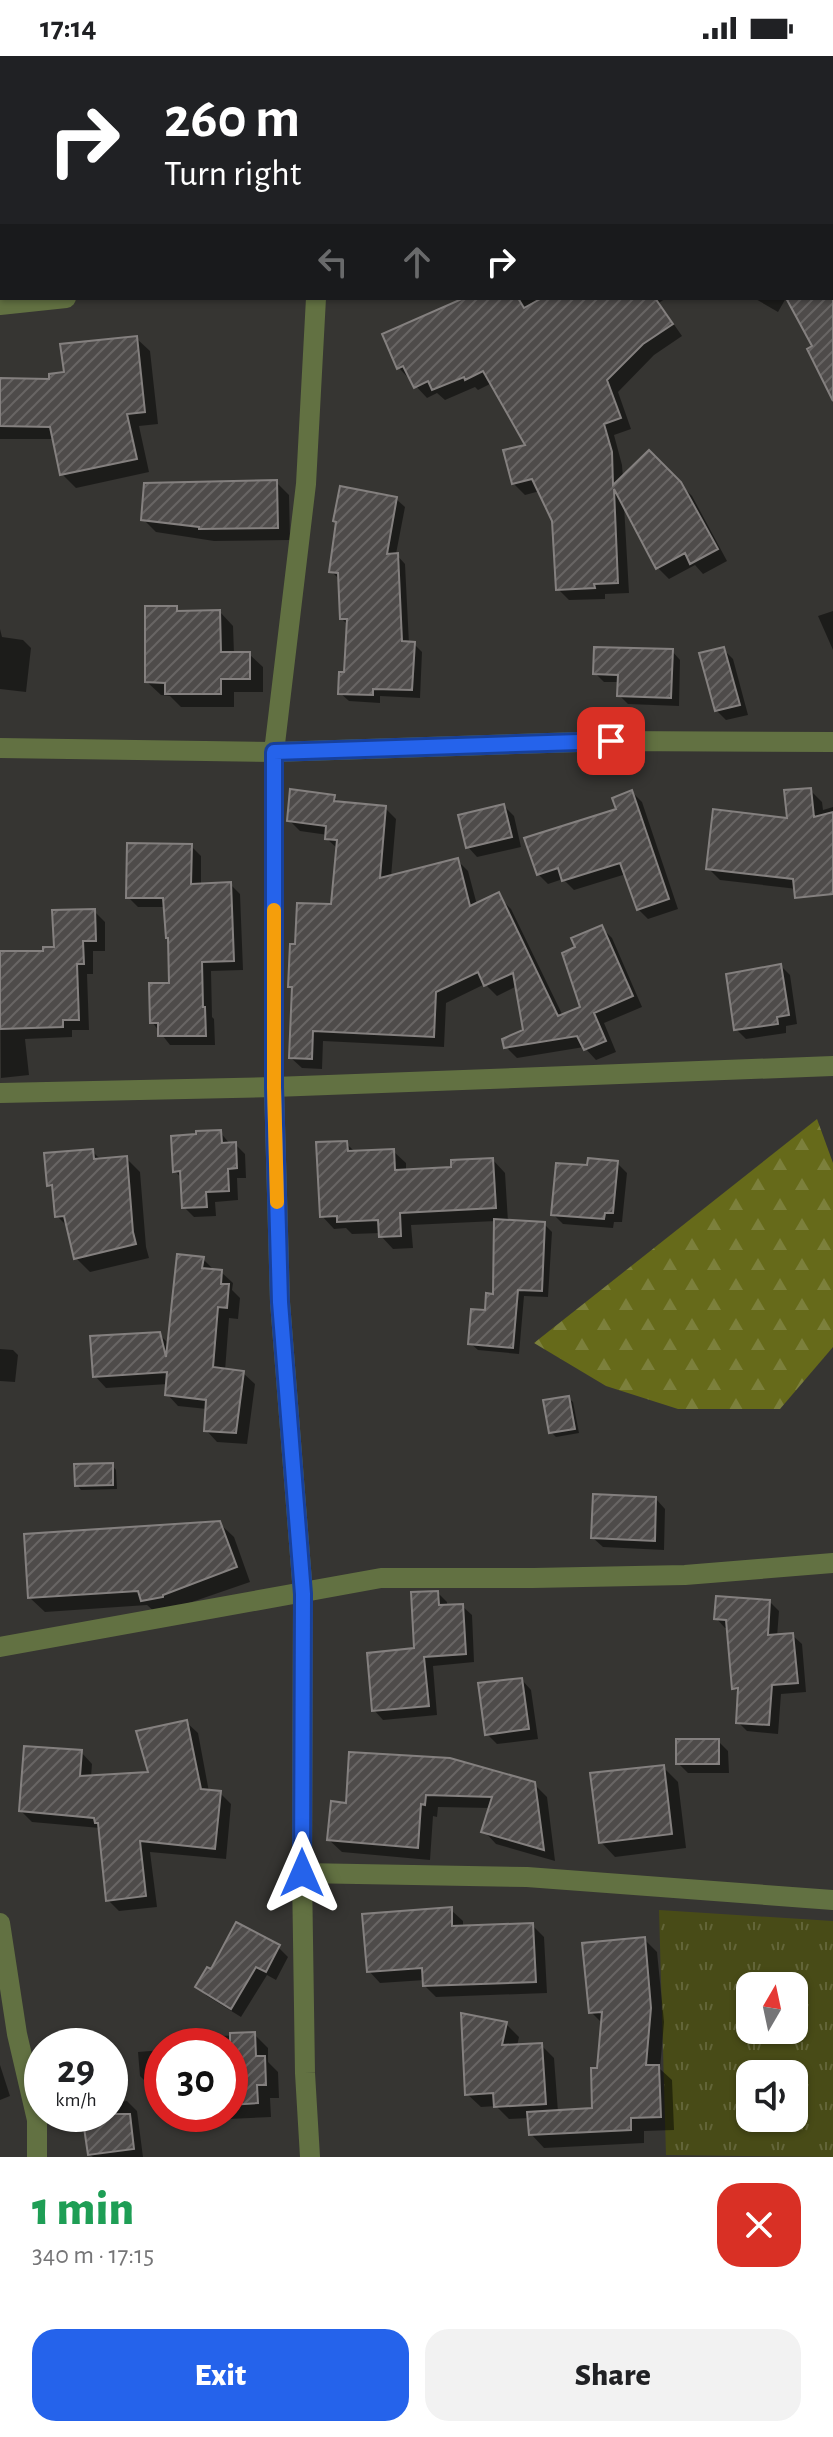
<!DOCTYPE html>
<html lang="en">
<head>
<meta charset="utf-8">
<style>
	body { margin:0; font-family:"Alegreya Sans",sans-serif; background:#f2f2f2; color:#202124; height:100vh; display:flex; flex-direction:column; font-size:30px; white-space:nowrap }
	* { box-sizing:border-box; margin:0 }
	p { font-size:26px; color:#757577 }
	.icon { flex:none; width:44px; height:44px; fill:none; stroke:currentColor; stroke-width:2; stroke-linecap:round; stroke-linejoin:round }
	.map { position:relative; height:2101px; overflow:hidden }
	.drawer { display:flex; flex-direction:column; background:#fff; flex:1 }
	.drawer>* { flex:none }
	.top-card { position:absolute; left:0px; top:0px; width:834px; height:244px; box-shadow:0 2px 6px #0004; background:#202124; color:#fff; overflow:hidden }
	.needle { width:52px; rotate:9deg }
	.controls { position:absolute; left:736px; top:1916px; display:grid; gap:16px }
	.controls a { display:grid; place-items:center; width:72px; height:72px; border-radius:16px; background:#fff; box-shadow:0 2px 6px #0004; font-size:40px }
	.speed { position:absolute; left:24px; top:1972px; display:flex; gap:16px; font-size:40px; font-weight:700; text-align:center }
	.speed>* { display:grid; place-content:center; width:104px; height:104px; border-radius:50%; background:#fff; box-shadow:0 2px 6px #0004; line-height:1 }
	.speed small { font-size:20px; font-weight:400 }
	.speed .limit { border:12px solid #d22; background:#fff; color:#111 }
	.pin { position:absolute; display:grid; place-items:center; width:68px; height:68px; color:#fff; margin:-34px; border-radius:16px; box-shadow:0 4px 12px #0006 }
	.me { position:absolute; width:88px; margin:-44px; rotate:0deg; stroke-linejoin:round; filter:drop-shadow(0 0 6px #0008) }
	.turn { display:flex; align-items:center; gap:28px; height:168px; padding:0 32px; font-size:36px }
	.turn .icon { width:104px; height:104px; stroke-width:2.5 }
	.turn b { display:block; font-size:56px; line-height:68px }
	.lanes { display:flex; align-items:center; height:76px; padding:0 32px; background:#0003; justify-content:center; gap:40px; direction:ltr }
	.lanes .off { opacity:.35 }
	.round { display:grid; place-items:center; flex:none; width:84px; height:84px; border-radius:24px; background:#f2f2f2 }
	.overview { display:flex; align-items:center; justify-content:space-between; height:136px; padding:0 32px }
	h1 { font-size:48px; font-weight:800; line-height:60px; color:#1e9e55 }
	.cta { display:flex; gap:16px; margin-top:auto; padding:16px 32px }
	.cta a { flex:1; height:92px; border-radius:24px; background:#2563eb; color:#fff; font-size:32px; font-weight:800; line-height:92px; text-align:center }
	.cta a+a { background:#f2f2f2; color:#202124 }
	.status { display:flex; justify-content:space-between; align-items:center; height:56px; padding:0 40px; background:#fff; direction:ltr }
	.status svg { height:22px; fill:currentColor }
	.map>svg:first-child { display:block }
</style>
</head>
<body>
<div class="status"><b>17:14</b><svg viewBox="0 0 49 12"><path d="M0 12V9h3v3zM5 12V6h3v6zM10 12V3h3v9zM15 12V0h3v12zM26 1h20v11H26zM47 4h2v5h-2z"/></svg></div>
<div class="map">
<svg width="833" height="2101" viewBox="0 0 833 2101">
	<defs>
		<pattern id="grass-tufts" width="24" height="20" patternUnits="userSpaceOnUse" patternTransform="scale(2)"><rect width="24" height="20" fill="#484b17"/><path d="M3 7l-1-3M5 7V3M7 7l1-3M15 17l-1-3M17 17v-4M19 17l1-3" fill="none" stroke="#636539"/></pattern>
		<pattern id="forest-firs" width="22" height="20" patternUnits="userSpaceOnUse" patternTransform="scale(2)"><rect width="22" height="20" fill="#666a1a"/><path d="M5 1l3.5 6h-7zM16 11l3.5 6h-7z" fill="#7c803c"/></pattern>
		<pattern id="building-hatch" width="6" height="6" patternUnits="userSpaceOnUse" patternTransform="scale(2)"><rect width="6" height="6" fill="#4e4b4a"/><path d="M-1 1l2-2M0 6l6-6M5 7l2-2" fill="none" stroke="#686564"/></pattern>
	</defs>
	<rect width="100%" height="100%" fill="#363532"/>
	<path fill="url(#grass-tufts)" fill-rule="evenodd" d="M659,1854L833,1865V2101L666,2099ZM750,1930H794V1974H750ZM750,2018H794V2062H750Z"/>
	<path fill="url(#forest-firs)" d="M817,1063L833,1107V1291L780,1353H678L606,1330L534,1287Z"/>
	<path fill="#0007" d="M80,0H298V2H80Z
		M365,0H678L675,2H365Z
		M0,25L2,27V193H0Z
		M832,121L833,123L832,193Z
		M466,242H666L659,247L682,280L654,299L618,336L631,373L614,379L622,409L623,422L649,397L692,440L727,505L703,518L695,509L669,523L658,512L624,449L629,537L605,538V543L569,544L558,533L554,464L540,435L525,439L513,427L528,391L492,327L478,334L475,331L445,344L437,337L427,342L399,312Z
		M754,242H786L778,256Z
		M136,282L150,295L158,368L139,370L149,416L76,432L62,418L54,383H0V324L52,325Z
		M276,426L289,439L290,484L214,485L156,476L143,463Z
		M396,443L405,451L396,498L405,508L409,588H414L422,596L420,642L380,640V647L349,645L340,637L346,618L348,569L341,562L340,524L331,515Z
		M176,552L181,557L220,556L233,570L234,598H249L263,611V636H234V651H181L170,640L161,639L147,626Z
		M833,555V594L818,560Z
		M0,573L2,581L23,584L31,592L26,636L0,633Z
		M723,593L733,603L748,659L726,664L716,654Z
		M672,595L680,604L679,650L628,648L619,639L620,626H604L595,617Z
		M810,734L822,746L823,754L833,751V827L806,834L720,824L708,812L789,764Z
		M632,736L642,746L678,853L648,863L638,853L626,818L574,834L563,823L548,828L538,818L619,754Z
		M334,741L341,748L385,752L396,763L391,821L457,804L468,815L477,849L500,842L511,853L563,960L582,952L577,892L601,871L612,882L642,951L604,967L616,996L596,1004L584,991L517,1002L506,991L525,975L517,930L497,940L485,928L446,947L444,991L323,985L322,1013L302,1012L291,1002L294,934L290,930L297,890L332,850L338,793L327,783L328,779L300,775L289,764Z
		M504,750L514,760L521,791L477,801L468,791Z
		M191,790L201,800V830L230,828L240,838L243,914L211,915L212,961L214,963L215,989H170L152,966L171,929L170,884L166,851H138L128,841Z
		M94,855L105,866V895H93V918H87L89,974H72V981L25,983L29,1019L1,1022L0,897H45L56,893Z
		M781,910L790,919L797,968L786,970V977L746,983L736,973Z
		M220,1076L230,1088H235L245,1098L246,1122H237L238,1144L215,1146L216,1160L194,1161L184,1151L182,1123L175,1115Z
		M346,1087L355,1096L393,1095L406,1107V1115L453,1113L493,1104L505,1117L508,1166L544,1168L552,1176L548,1241L524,1240L519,1298L478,1294L470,1287L495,1240L496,1165L411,1169L413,1192L393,1193L381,1180V1177L352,1178L346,1172L334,1173L322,1160Z
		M92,1095L101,1104L126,1102L140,1116L146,1191L149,1202L90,1216L76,1202L69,1172L57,1160L55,1135L49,1129Z
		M617,1107L627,1117L622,1166H614L613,1172L563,1168L553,1158L589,1111Z
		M203,1203L215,1215L221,1216L233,1227L232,1234L240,1242L238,1263L229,1262L225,1315L243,1317L255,1328L247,1388L217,1386L206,1374L207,1353L178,1350L167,1338L168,1328L106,1332L95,1320L159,1278L170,1289Z
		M0,1293L13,1294L18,1299L15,1326L0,1325Z
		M568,1342L573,1346L579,1377L556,1381L551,1376Z
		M112,1409L116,1414L117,1433L81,1434L77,1429Z
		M656,1443L665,1453L664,1494L603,1491L593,1482Z
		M219,1467L234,1481L250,1526L157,1558L147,1549L45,1556L30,1542Z
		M438,1537L447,1546V1551L462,1550L472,1559L474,1606L433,1610L437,1659L383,1664L374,1654L417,1594Z
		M770,1546L779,1555L777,1581L792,1579L802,1588L806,1636L781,1638L778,1678L747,1675L738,1666L740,1638L734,1632L729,1572H725L716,1562Z
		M522,1624L531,1634L538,1683L497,1688L487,1678Z
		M186,1666L198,1677L209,1736L220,1737L231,1748L226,1803L150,1796L157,1851L119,1855L108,1844L100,1772L32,1766L21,1755L81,1696L92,1708L91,1721L150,1718Z
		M718,1685L728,1695L729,1717H688L678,1707Z
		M351,1698L534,1728L547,1741L555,1805L496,1788L484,1775L490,1752L438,1751L437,1761L433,1760L430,1804L342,1796L329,1784L348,1749Z
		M663,1711L678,1726L686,1792L615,1801L601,1786Z
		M451,1854L463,1865V1871L532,1869L544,1881L547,1937L436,1941L425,1930V1924L380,1927L369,1915Z
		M644,1883L657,1896L664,1966L660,2013L672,2024L674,2074L644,2075V2087L544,2092L531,2078L530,2062L509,2063L496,2050L481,2051L467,2038L506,1968L519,1981L517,1990L541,1989L554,2002L558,2056L595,2054L603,1968L591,1956Z
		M278,1891L288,1901L276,1924L267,1919L241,1961L207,1940L197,1930L212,1916Z
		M254,1978L268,1992V2006L278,2016L279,2042H270L271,2061L207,2064L201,2058H230V1990H190V1982Z
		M162,1994V2033L154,2034L140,2020L138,1996Z
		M0,2009L10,2040L0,2044Z
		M127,2045L137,2055L143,2101H93L89,2098L85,2058H110V2047Z"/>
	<path fill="url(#building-hatch)" stroke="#84807f" stroke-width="2" d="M464,242H518L524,252L542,242H655L673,268L643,288L607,324L621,362L604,368L612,396L613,429L649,394L681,426L718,493L690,508L685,497L656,513L614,433L618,527L594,528L595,532L556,534L552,465L532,423L512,428L503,394L525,389L483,315L465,324L464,321L432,334L428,325L414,332L403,310L397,313L382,278Z
		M786,242H833V345L807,293L812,290Z
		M137,280L145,356L127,358L137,403L60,419L50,371L0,370V322L49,323V318L64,316L60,288Z
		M277,424L278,472L199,473V471L141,464L144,427Z
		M340,430L397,441L387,498L398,497L402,585L415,586L412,634L373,633V639L338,638L339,616H344L347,563H340L338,517L329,516L336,466L333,465Z
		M145,550H177V555L220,554L221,596H250V623H221V638H165V627L145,626Z
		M594,591L673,593L671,642L617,640L618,619L593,618Z
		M724,591L740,649L715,655L699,597Z
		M811,732L814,761L833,756V838L795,842L793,823L706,813L713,753L787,762L784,734Z
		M290,733L335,739L334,745L386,750L380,822L458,802L470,850L499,836L558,960L580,951L562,897L575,891L571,882L602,869L633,940L594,957L606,985L584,994L577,980L504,992L502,983L523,974L513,917L484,930L478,916L436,936L434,981L313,975L312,1003L289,1002L292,931H288L290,888H295L297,847L331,848L337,784L325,783L326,770L287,765Z
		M632,734L669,843L637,854L620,807L562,825L558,812L537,819L524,782L616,753L612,742Z
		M504,748L512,781L466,792L458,759Z
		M127,787L192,788L191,828L231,826L234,905L202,906L203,951H205L206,980H158V967H150L149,927H169L168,882H166L163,842H126Z
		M95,853L96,885H83L84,908H77L79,964H63V971L0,973V895H43V891H54L52,854Z
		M781,908L789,959L777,961L778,968L734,974L726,918Z
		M221,1074L222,1087L236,1086L237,1112L228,1113L229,1135L206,1136L207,1151L182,1152L180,1115L173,1116L171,1080L196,1078V1075Z
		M347,1085L348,1095L394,1093L395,1114L451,1111V1104L493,1102L496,1152L400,1157L401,1180L379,1181L378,1164L337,1166V1160L320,1161L316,1086Z
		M93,1093L94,1103L127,1100L133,1176L136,1188L74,1203L64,1160L55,1161L52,1129L47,1130L44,1097Z
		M588,1102L618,1105L613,1157H605L604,1163L551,1159L556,1107L587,1109Z
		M494,1163L545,1166L542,1235L518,1234L513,1292L468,1288L471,1253L485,1254L486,1237L493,1238Z
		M177,1198L204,1201L202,1212L222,1214L221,1228H229L227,1252L218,1251L213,1311L244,1315L236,1377L204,1375L206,1344L165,1339L167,1316L93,1321L90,1280L160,1276L166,1301Z
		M569,1340L575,1373L549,1377L543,1344Z
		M113,1407V1429L75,1430L74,1408Z
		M593,1438L656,1441L655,1485L591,1482Z
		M220,1465L237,1511L163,1539V1541L141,1545L138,1535L28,1542L24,1478Z
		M438,1535L439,1549L463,1548L466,1598L424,1601L429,1650L372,1655L367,1597L414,1592L411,1536Z
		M716,1540L770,1544L768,1579L793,1577L798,1627L772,1629L769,1669L736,1667L738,1632L732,1633L726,1564L714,1563Z
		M522,1622L529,1673L485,1679L478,1627Z
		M187,1664L201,1733L221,1735L215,1793L140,1785L146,1840L106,1845L98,1767H95L94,1762L19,1755L24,1690L82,1694L80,1720L148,1716L136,1675Z
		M676,1683H719V1708H676Z
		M349,1696L450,1702L535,1726L544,1794L481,1776L492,1741L426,1739L425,1749L421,1748L418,1792L327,1784L331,1745L346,1747Z
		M664,1709L672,1778L599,1787L590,1717Z
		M452,1851V1870L533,1867L536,1926L423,1930L422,1912L367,1916L362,1858Z
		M236,1866L280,1889L266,1916L256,1911L231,1953L195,1931L207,1911L211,1913Z
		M645,1881L651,1952L646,2009H659L661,2061L631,2062V2074L529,2079L527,2056L592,2052L591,2012H597L602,1956L589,1957L582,1887Z
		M461,1957L507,1966L502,1989L542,1987L546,2048L494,2051L493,2037L465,2039Z
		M255,1976L256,2000H265L266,2029H257L258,2047L230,2049V1977Z
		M82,2058H130L134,2093L88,2099Z"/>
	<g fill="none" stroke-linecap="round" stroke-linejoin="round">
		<path stroke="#627142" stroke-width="20" d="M322,0V2
			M832,18H833
			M0,249L66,242
			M0,692L274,696L611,685L833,686
			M0,1037L274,1031L833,1010
			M0,1591L381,1522H533L685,1519L833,1507
			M302,1817L527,1821L833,1844
			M0,1867L17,1978L37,2064V2101
			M310,2101L305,2017L302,1817L303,1538L280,1246L274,1031V696L306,428L316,242"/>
	</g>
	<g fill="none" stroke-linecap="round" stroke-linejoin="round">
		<defs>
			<path id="route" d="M302,1817L303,1538L280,1246L274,1031V696L611,685"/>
		</defs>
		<use href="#route" stroke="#184099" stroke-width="20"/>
		<use href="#route" stroke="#2563eb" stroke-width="14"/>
		<path stroke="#f59e0b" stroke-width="14" d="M274,854V1031L277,1146"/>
	</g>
</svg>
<div class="controls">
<a><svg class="needle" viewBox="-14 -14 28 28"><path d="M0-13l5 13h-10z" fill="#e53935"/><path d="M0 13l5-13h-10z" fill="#757577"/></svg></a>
<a><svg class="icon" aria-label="sound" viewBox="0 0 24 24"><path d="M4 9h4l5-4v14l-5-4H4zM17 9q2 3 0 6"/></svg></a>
</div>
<div class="speed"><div>29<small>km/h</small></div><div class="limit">30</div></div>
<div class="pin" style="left:611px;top:685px;background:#d93025"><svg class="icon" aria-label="arrive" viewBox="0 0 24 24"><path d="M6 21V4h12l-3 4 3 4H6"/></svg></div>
<svg class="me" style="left:302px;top:1817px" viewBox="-20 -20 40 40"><path d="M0-17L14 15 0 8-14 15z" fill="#2563eb" stroke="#fff" stroke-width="4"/></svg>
<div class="top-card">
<div class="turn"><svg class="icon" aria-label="right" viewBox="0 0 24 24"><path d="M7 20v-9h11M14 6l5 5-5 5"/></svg><div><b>260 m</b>Turn right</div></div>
<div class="lanes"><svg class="icon off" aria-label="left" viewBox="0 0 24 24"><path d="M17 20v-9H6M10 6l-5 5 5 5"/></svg><svg class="icon off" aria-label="ahead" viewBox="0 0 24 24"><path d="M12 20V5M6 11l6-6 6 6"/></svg><svg class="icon" aria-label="right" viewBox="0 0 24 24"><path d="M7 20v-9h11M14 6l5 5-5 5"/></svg></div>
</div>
</div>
<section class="drawer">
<div class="overview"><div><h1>1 min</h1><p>340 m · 17:15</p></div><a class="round" style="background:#d93025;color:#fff"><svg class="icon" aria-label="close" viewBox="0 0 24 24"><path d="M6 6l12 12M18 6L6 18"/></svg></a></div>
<div class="cta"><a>Exit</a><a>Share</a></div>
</section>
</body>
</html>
